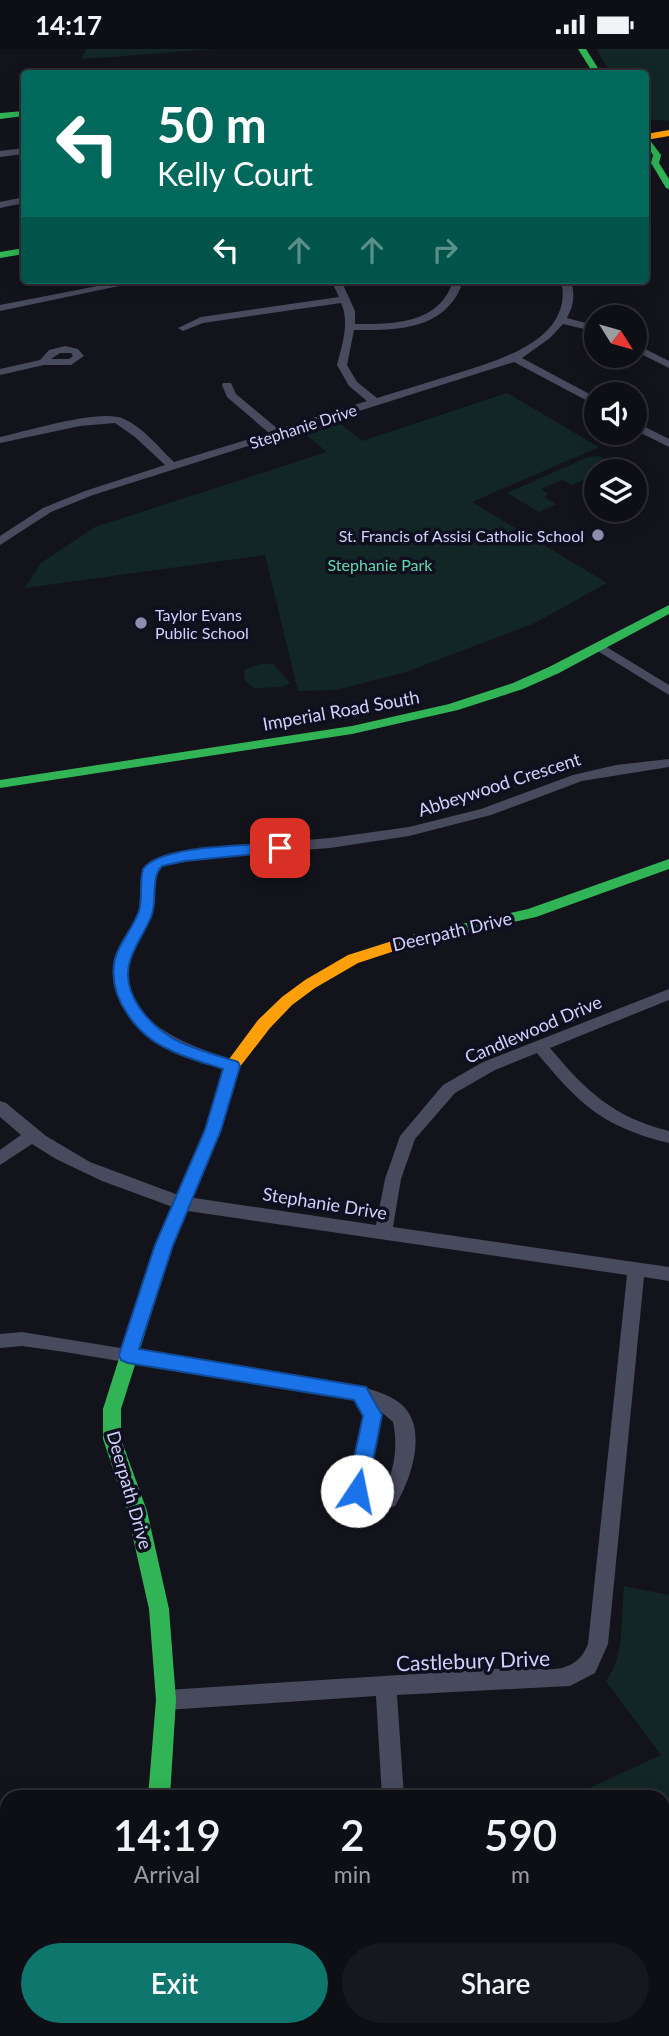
<!DOCTYPE html>
<html lang="en">
<head>
<meta charset="utf-8">
<style>
	body { margin:0; font-family:Lato,sans-serif; background:#17171e; color:#f1f3f6; height:100vh; display:flex; flex-direction:column; font-size:26px; white-space:nowrap }
	* { box-sizing:border-box; margin:0 }
	p { font-size:23px; color:#9b9ca0 }
	.icon { flex:none; width:38px; height:38px; fill:none; stroke:currentColor; stroke-width:2; stroke-linecap:round; stroke-linejoin:round }
	.map { position:relative; flex:1; overflow:hidden }
	.sheet { position:absolute; left:0px; top:1741px; width:670px; height:247px; display:flex; flex-direction:column; background:#0e0e15; border-radius:21px 21px 0 0; box-shadow:0 4px 18px #0003,0 0 0 2px #2e2e34 }
	.sheet>* { flex:none }
	.top-card { position:absolute; left:21px; top:21px; width:628px; height:214px; border-radius:7px; box-shadow:0 4px 18px #0003,0 0 0 2px #2e2e34; background:#00695c; color:#fff; overflow:hidden }
	.needle { width:46px; rotate:127deg }
	.buttons { position:absolute; left:584px; top:256px; display:grid; gap:14px }
	.buttons a { display:grid; place-items:center; width:63px; height:63px; border-radius:50%; background:#0e0e15; box-shadow:0 4px 18px #0003,0 0 0 2px #2e2e34; font-size:35px }
	.pin { position:absolute; display:grid; place-items:center; width:60px; height:60px; color:#fff; margin:-30px; border-radius:14px; box-shadow:0 4px 10px #0006 }
	.me { position:absolute; width:77px; margin:-38px; rotate:11deg; stroke-linejoin:round; filter:drop-shadow(0 0 5px #0008) }
	.turn { display:flex; align-items:center; gap:24px; height:147px; padding:0 21px; font-size:32px }
	.turn .icon { width:91px; height:91px; stroke-width:2.5 }
	.turn b { display:block; font-size:49px; line-height:60px }
	.lanes { display:flex; align-items:center; height:66px; padding:0 21px; background:#0003; justify-content:center; gap:35px; direction:ltr }
	.lanes .off { opacity:.35 }
	.eta { display:flex; justify-content:space-evenly; align-items:center; height:119px; text-align:center }
	.eta b { font-size:42px; font-weight:600; line-height:49px }
	.cta { display:flex; gap:14px; margin-top:auto; padding:14px 21px }
	.cta a { flex:1; height:80px; border-radius:42px; background:#0f766e; color:#fff; font-size:28px; font-weight:600; line-height:80px; text-align:center }
	.cta a+a { background:#17171e; color:#f1f3f6 }
	.status { display:flex; justify-content:space-between; align-items:center; height:49px; padding:0 35px; background:#0e0e15; direction:ltr }
	.status svg { height:19px; fill:currentColor }
	.map>svg:first-child { display:block }
</style>
</head>
<body>
<div class="status"><b>14:17</b><svg viewBox="0 0 49 12"><path d="M0 12V9h3v3zM5 12V6h3v6zM10 12V3h3v9zM15 12V0h3v12zM26 1h20v11H26zM47 4h2v5h-2z"/></svg></div>
<div class="map">
<svg width="669" height="1987" viewBox="0 0 669 1987">
	<rect width="100%" height="100%" fill="#13131c"/>
	<path fill="#122725" d="M86,0H214L84,10L82,9Z
		M596,0H669V72L646,70V24H611Z
		M507,344L599,398L472,453L607,534L535,574L406,623L336,641L298,642L265,506L25,539L41,514L95,478L327,403L303,383L337,372L362,392Z
		M599,407L628,421L597,422V434L587,429L572,436L562,431L541,440L548,445L544,448L556,455L539,463L507,444L588,408Z
		M260,615H273L290,634L282,638L254,639L245,631L244,621Z
		M624,1537L669,1546V1987H552L554,1981H663V1748H521L579,1744L661,1706L606,1632C625,1607 621,1568 624,1537Z"/>
	<g fill="none" stroke-linecap="round" stroke-linejoin="round">
		<path fill="#484a5d" fill-rule="evenodd" d="M24,99V105L0,108V102Z
			M24,148V154L0,159V153Z
			M128,231H148L0,262V256Z
			M331,231H341L355,262V275C391,275 434,276 451,238L447,231H457L461,238C442,282 396,281 354,281L347,316L357,333L377,349C403,341 429,333 455,325C498,311 575,291 561,231H571C575,246 574,256 567,269L597,277V283L563,275L550,289L522,309L597,349V357L514,313L93,446L51,463L0,496V487L43,459L85,442L165,416L135,388L115,374L80,377L0,394V388C28,382 101,359 124,370C144,379 159,399 174,413L269,384L227,348L222,336L223,334H231L236,345L278,380L367,352L349,337L337,316C342,296 350,273 341,254L203,274L183,282L178,279L201,268L339,248Z
			M635,295L669,312V319L635,302Z
			M65,297L78,300L84,307L71,316H44L0,326V320L40,311L49,301ZM60,304H71L73,307L69,310H51Z
			M635,373L669,390V398L635,381Z
			M600,594L669,636V646L596,601V595Z
			M669,710V718L582,732L491,766L409,787L330,799L212,808L162,817C148,831 159,853 151,869C145,884 133,897 129,913C116,974 194,998 238,1013L240,1017L232,1023L189,1008L151,988L135,976L121,956L114,938L113,916L139,864L142,824L152,811L188,801L330,789L409,778L481,760L573,726L616,716Z
			M669,940V951L550,999C586,1042 613,1068 669,1082V1094C603,1078 579,1055 537,1004L495,1021L455,1044L415,1090L401,1130L393,1178L669,1218V1232L644,1228L608,1595L595,1624L570,1637L397,1646L404,1748H382L376,1647L166,1661L159,1658L156,1651L159,1644L166,1641L524,1618C550,1622 577,1624 588,1595L627,1226L181,1161L102,1132L56,1110L32,1095L0,1116V1101L21,1086L0,1068V1052L6,1054L46,1087L90,1113L181,1147L376,1176L385,1130L400,1087L443,1036L483,1013Z
			M22,1283L367,1339C378,1343 392,1347 401,1355C429,1379 411,1431 395,1457C377,1464 356,1461 347,1442L363,1366L354,1351L65,1303L22,1297L0,1299V1285ZM378,1360L393,1373C398,1396 395,1423 382,1444H373L367,1439L381,1366Z
			M91,1981H115L112,1987H88Z"/>
		<path fill="#30b455" fill-rule="evenodd" d="M578,0H586L601,24H593Z
			M24,62V67L0,70V64Z
			M646,86L661,106L659,114L669,130V140L666,139L651,114L653,106L646,95Z
			M24,199V205L0,209V203Z
			M669,556V565L559,624L523,640L458,661L352,685L0,739V731L352,677L449,655L513,634L549,618Z
			M669,810V820L536,868L408,897L401,892L408,887L528,860Z
			M185,1140L191,1142L193,1147L173,1196L121,1360V1390L147,1462L169,1560L176,1651L170,1748H148L156,1651L149,1560L127,1462L103,1390V1360L155,1196L177,1147L179,1142Z"/>
		<path fill="#ff9f0a" fill-rule="evenodd" d="M669,81V87L646,91V85Z
			M408,887L413,888L415,892L413,896L358,914L315,939L292,956L270,979L239,1019L221,1081L193,1147L191,1152H179L177,1147L205,1081L224,1017L258,971L282,948L305,931L348,906Z"/>
	</g>
	<path fill="#1a73e8" stroke="#114b97" stroke-width="2" d="M280,794L285,795L287,799L285,802L185,812L162,817C150,829 158,852 151,868C145,883 134,897 130,912C120,945 150,977 176,991C195,1001 218,1006 238,1013L240,1017L221,1081L173,1196L139,1300L366,1338L382,1366L367,1442L364,1448L357,1450L350,1448L347,1442L363,1367L354,1351L128,1314L121,1311L119,1306L155,1196L205,1081L223,1020C205,1014 185,1009 168,1000C138,987 109,950 114,915C116,897 133,880 139,862C143,848 139,834 143,820C161,795 249,797 280,794Z"/>
	<g fill="#8e8fae" stroke="#0f0f20" stroke-width="2.5">
		<circle cx="598" cy="486" r="7"/>
		<circle cx="141" cy="574" r="7"/>
	</g>
	<g text-anchor="middle" dominant-baseline="central" stroke-width="7" stroke-linejoin="round" paint-order="stroke">
		<g font-size="16" fill="#d1d2fc" stroke="#0f0f20">
			<text transform="translate(303 377) rotate(-18)">Stephanie Drive</text>
		</g>
		<g font-size="16" fill="#d1d2fc" stroke="#0f0f20" text-anchor="end">
			<text x="584" y="486">St. Francis of Assisi Catholic School</text>
			<text x="155" y="565" text-anchor="start">Taylor Evans<tspan x="155" dy="18">Public School</tspan></text>
		</g>
		<g font-size="16" fill="#63d6a9" stroke="#0f0f20">
			<text x="380" y="515">Stephanie Park</text>
		</g>
		<g font-size="18" fill="#d1d2fc" stroke="#0f0f20">
			<text transform="translate(341 661) rotate(-10)">Imperial Road South</text>
			<text transform="translate(499 735) rotate(-18)">Abbeywood Crescent</text>
			<text transform="translate(452 882) rotate(-13)">Deerpath Drive</text>
			<text transform="translate(533 980) rotate(-23)">Candlewood Drive</text>
			<text transform="translate(325 1154) rotate(9)">Stephanie Drive</text>
			<text transform="translate(130 1441) rotate(74)">Deerpath Drive</text>
		</g>
		<g font-size="21" fill="#d1d2fc" stroke="#0f0f20">
			<text transform="translate(473 1611) rotate(-2)">Castlebury Drive</text>
		</g>
	</g>
</svg>
<div class="buttons">
<a><svg class="needle" viewBox="-14 -14 28 28"><path d="M0-13l5 13h-10z" fill="#e53935"/><path d="M0 13l5-13h-10z" fill="#9b9ca0"/></svg></a>
<a><svg class="icon" aria-label="sound" viewBox="0 0 24 24"><path d="M4 9h4l5-4v14l-5-4H4zM17 9q2 3 0 6"/></svg></a>
<a><svg class="icon" aria-label="layers" viewBox="0 0 24 24"><path d="M12 4l9 5-9 5-9-5zM3 14l9 5 9-5"/></svg></a>
</div>
<div class="pin" style="left:280px;top:799px;background:#d93025"><svg class="icon" aria-label="arrive" viewBox="0 0 24 24"><path d="M6 21V4h12l-3 4 3 4H6"/></svg></div>
<svg class="me" style="left:357px;top:1442px" viewBox="-20 -20 40 40"><circle r="19" fill="#fff"/><path d="M0-13L10 11 0 6-10 11z" fill="#1a73e8"/></svg>
<div class="top-card">
<div class="turn"><svg class="icon" aria-label="left" viewBox="0 0 24 24"><path d="M17 20v-9H6M10 6l-5 5 5 5"/></svg><div><b>50 m</b>Kelly Court</div></div>
<div class="lanes"><svg class="icon" aria-label="left" viewBox="0 0 24 24"><path d="M17 20v-9H6M10 6l-5 5 5 5"/></svg><svg class="icon off" aria-label="ahead" viewBox="0 0 24 24"><path d="M12 20V5M6 11l6-6 6 6"/></svg><svg class="icon off" aria-label="ahead" viewBox="0 0 24 24"><path d="M12 20V5M6 11l6-6 6 6"/></svg><svg class="icon off" aria-label="right" viewBox="0 0 24 24"><path d="M7 20v-9h11M14 6l5 5-5 5"/></svg></div>
</div>
<section class="sheet">
<div class="eta">
<div><b>14:19</b><p>Arrival</p></div>
<div><b>2</b><p>min</p></div>
<div><b>590</b><p>m</p></div>
</div>
<div class="cta"><a>Exit</a><a>Share</a></div>
</section>
</div>
</body>
</html>
